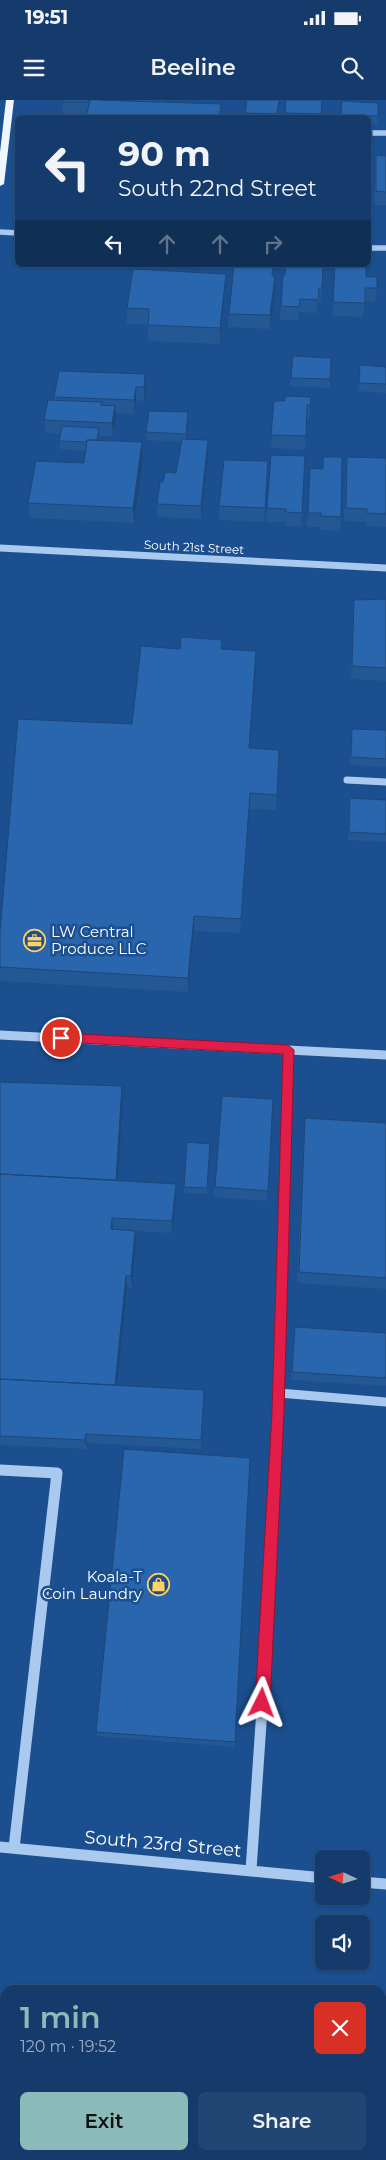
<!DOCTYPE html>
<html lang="en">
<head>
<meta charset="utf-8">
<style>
	body { margin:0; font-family:Montserrat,sans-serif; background:#214673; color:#f1f3f6; height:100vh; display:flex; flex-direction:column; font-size:19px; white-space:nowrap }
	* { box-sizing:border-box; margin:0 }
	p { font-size:16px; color:#9dadc1 }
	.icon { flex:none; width:28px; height:28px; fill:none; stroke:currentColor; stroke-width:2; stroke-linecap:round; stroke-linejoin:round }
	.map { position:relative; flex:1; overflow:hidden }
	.sheet { position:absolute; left:0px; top:1885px; width:386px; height:175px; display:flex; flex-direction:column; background:#143b6b; border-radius:15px 15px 0 0; box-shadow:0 1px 4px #0004,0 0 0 1px #33557e }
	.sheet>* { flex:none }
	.guide { position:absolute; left:15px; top:15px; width:356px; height:152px; border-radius:8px; box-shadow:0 1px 4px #0004,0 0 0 1px #33557e; background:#143b6b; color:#f1f3f6; overflow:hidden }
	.needle { width:32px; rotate:274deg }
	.fabs { position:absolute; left:315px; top:1750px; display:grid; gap:10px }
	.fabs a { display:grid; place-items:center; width:55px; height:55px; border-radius:8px; background:#143b6b; box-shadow:0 1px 4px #0004,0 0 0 1px #33557e; font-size:25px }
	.pin { position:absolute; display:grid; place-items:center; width:42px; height:42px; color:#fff; margin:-21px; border:2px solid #fff; border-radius:50%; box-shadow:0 1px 5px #0007 }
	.me { position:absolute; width:55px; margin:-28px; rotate:3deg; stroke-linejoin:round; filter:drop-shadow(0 0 4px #0008) }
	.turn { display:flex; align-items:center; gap:18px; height:105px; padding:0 20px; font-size:22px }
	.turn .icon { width:65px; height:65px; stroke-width:2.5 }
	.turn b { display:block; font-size:35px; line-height:42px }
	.lanes { display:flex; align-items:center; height:48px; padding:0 20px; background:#0003; justify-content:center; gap:25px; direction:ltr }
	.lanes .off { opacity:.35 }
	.round { display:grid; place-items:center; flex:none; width:52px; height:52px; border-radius:8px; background:#214673 }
	.head { display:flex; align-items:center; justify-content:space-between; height:85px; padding:0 20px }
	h1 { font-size:30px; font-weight:600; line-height:38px; color:#8bbbb9 }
	.action { display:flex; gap:10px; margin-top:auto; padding:10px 20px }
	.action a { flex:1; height:58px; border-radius:8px; background:#8bbbb9; color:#111; font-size:20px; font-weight:600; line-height:58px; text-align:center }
	.action a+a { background:#214673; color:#f1f3f6 }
	.status { display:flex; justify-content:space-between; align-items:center; height:35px; padding:0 25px; background:#143b6b; direction:ltr }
	.status svg { height:14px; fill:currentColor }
	header { display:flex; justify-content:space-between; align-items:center; height:65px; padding:0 20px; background:#143b6b; font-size:22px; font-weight:600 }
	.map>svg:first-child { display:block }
</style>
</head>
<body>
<div class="status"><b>19:51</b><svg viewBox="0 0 49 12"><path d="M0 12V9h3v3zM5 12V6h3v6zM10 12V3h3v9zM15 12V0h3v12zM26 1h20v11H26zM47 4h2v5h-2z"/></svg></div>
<header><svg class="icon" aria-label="menu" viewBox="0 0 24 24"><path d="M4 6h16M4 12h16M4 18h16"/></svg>Beeline<svg class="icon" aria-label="search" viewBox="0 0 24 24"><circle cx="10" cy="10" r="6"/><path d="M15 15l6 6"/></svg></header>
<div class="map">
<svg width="386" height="2060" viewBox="0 0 386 2060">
	<rect width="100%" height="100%" fill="#1b4f8f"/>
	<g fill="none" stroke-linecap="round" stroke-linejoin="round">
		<path stroke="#a9c9ee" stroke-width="5.5" d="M369,33H386
			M0,132L18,133
			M369,148H386"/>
		<path stroke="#a9c9ee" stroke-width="7" d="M0,448L386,468
			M347,680L386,682"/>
		<path stroke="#a9c9ee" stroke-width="9" d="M0,935L386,955
			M279,1293L386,1302
			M275,1362L288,950"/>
		<path stroke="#a9c9ee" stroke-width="11" d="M0,1370L57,1373L14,1748
			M0,1747L324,1778
			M251,1770L265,1565L275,1361
			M361,1782L386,1784"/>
		<path fill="#f0f6ff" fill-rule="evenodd" d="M6,0H14L4,84L0,86V52Z"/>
	</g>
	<path fill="#245895" d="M62,0H162L161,2L221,4V18H63Z
		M279,0L277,18H245V13Z
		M286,0H322L321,18H285Z
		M342,1L378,16L377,24H369V18H341Z
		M369,31L372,45L371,54H369Z
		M376,55L386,56V105H374L375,69Z
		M335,166L366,177L377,188L375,202L365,201L363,217L332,216Z
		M283,175L322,188L321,202H318L317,213L299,212L298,220H280Z
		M272,176H275V190L270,229L228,227L229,214Z
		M225,189L220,244L148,241V225L127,224V208Z
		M360,265L386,267V293L358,291Z
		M145,274L146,288L144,301L136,300L134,314L115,313L116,319L113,336H99V340L142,342L143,358L134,423L30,418L28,403L84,363L86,351L60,349L59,341L60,334L45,333L44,320L54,300V297Z
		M291,278L330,279V288L290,286Z
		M311,297L309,319L307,318L305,350L271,348L274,301H285Z
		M188,312V321L186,339L208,353L201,419L157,417V404L163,382L176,373L182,342L146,340V332Z
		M271,355L305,356L301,427L285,426V422H266Z
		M323,357L341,417L340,431L320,430V427H307L310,368L322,369Z
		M347,357L386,358V427L366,426V422L344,421L346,370Z
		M268,361L264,422L219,420V406Z
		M386,499V581L351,579L353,514L354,500Z
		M180,549H222L256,551L250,648L277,695L276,710L249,709L240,833L194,831L188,892L0,881V867L132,624Z
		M352,629L386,630V667L350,665L351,637Z
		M350,698L386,700V742L348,740L349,706Z
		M0,982L123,999L117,1081L176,1084V1097L172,1133L136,1131V1142L132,1188L127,1187L117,1286L204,1300L201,1349L87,1343V1349L0,1345Z
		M305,1018L386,1023V1189L297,1183L304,1030Z
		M210,1050L207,1094L184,1093V1087Z
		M215,1087L268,1091L267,1101L214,1097Z
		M295,1227L386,1233V1286L291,1280L294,1236Z
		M96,1632L235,1642L234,1647L97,1636Z
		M0,2016H5V2055H91L90,2060H0Z"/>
	<path fill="#1d4779" d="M226,174L225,189L220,244V228Z
		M275,176V190L270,229V215Z
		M145,274L146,288L144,301V287Z
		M136,287V300L134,314V300Z
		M115,306L116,319L113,336L112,323Z
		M188,312V321L186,342V334Z
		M99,328V336L97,351L96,343Z
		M208,340V353L201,419V406Z
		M142,342L143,358L134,423L133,408Z
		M256,551V567L248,664L249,648Z
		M194,816V831L188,892V878Z
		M122,986L123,999L117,1092L116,1080Z
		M176,1084V1097L172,1133V1121Z
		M112,1118L113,1130L111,1129Z
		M135,1131L136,1142L132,1188L131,1176Z
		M126,1176L127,1187L116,1295L115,1285Z
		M86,1334L87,1343V1349L85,1340Z"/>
	<path fill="#2a66ad" stroke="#1d4779" d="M62,0H90L89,2H62Z
		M90,0H101L221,4L219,18H86Z
		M101,0H158L157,2Z
		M247,0H279L277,14L245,13Z
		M286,0H322L321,14L285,13Z
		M342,1L378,3V16L341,15Z
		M369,31H372V45H369Z
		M376,55L386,56V92L376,91Z
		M369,57H370L369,96Z
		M234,165H273L272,176H275L270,215L229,214Z
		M286,165H323L322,188H319L318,200L300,199L299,207L281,206L283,175H285Z
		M335,166L366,167V177H377V188H365V203L333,202Z
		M133,169L226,174L220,228L148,225L149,209L127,208Z
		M293,256L331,258L330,279L291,278Z
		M360,265L386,267V284L359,283Z
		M59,271L145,274L144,287H136L134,300L54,297Z
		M285,296L311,297L310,305H307L306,336L271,335L274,301H285Z
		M48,300L102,302L101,305L115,306L112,323L44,320Z
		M149,311L188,312L186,334L146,332Z
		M62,326L99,328L97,340H87V342L59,341Z
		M182,339L208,340L201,406L157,404L160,382H163L165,372L176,373Z
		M87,340L142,342L133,408L28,403L36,361L84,363Z
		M271,355L305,356L302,413L286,412V409L267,408Z
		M323,357H342L341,417L321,416V413H308L310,368L323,369Z
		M347,357L386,358V414L367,413V409L346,408Z
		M224,360L268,361L265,408L219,406Z
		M386,499V568L352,566L354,500Z
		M181,537L222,540L221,549L256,551L249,648L279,650L277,695L250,693L241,819L194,816L188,878L0,867V832L18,619L132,624L141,546L180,549Z
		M352,629L386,630V659L351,657Z
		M350,698L386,700V734L349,732Z
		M0,982L122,986L116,1080L0,1074Z
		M222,996L273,999L268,1091L215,1087Z
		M305,1018L386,1023V1178L299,1172Z
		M187,1042L210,1044L207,1088L184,1087Z
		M0,1074L176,1084L172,1121L112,1118L111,1129L135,1131L131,1176H126L115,1285L0,1279Z
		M295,1227L386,1233V1278L292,1272Z
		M0,1279L204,1290L201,1340L86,1334L85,1340L0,1336Z
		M124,1349L250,1358L235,1642L96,1632Z
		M0,1893H5V2002H0Z
		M0,2018L5,2019V2055H89V2060H0Z
		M170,2055H252V2060H169Z
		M264,2055H359L358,2060H264Z"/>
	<path fill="#e11d48" stroke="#92132f" d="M61,933L288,945L294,950L284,1313L270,1603L267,1608L262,1610L258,1608L255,1603L272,1313L283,954L61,942L55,938Z"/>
	<defs>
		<symbol id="office-ring" viewBox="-11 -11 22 22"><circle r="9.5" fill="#1b4f8f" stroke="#ffd166" stroke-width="1.5"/><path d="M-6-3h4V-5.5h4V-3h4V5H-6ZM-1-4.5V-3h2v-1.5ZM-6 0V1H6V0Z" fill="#ffd166"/></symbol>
		<symbol id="shop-ring" viewBox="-11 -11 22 22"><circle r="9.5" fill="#1b4f8f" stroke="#ffd166" stroke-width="1.5"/><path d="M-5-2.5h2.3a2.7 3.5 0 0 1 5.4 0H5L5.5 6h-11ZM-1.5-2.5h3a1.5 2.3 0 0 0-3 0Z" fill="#ffd166"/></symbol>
	</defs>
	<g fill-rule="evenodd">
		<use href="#office-ring" x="22" y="828" width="25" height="25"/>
		<use href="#shop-ring" x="146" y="1472" width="25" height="25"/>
	</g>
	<g text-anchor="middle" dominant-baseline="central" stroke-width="5" stroke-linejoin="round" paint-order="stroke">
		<g font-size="12" fill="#fff" stroke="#1b4f8f">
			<text transform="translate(194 447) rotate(3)">South 21st Street</text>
		</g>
		<g font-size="15" fill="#fff" stroke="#1b4f8f" text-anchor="start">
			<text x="51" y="831">LW Central<tspan x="51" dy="17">Produce LLC</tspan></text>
			<text x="142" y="1476" text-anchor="end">Koala-T<tspan x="142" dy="17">Coin Laundry</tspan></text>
		</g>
		<g font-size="18" fill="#fff" stroke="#1b4f8f">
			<text transform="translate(163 1744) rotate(5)">South 23rd Street</text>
		</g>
	</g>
</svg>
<div class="fabs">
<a><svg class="needle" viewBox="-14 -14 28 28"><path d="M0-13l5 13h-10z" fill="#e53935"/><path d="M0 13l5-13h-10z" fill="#9dadc1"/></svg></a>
<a><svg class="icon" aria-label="sound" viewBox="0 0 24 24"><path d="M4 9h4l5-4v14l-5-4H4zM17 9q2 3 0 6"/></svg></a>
</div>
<div class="pin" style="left:61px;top:938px;background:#d93025"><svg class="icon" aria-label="arrive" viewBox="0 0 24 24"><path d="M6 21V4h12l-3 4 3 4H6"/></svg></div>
<svg class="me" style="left:262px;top:1603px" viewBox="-20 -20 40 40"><path d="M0-17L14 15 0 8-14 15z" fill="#e11d48" stroke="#fff" stroke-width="4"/></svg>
<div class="guide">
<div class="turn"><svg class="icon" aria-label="left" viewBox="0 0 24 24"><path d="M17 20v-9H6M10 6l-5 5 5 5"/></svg><div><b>90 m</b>South 22nd Street</div></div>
<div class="lanes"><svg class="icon" aria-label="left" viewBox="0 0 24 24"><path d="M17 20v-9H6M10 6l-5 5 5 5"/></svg><svg class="icon off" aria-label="ahead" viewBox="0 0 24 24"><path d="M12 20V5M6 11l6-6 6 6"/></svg><svg class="icon off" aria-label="ahead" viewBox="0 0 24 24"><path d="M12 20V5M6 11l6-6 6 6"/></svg><svg class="icon off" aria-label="right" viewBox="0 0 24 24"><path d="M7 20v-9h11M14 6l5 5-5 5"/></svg></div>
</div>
<section class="sheet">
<div class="head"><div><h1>1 min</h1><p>120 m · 19:52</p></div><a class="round" style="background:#d93025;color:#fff"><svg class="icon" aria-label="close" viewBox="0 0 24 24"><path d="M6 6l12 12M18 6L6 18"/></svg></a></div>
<div class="action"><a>Exit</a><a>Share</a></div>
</section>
</div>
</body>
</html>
